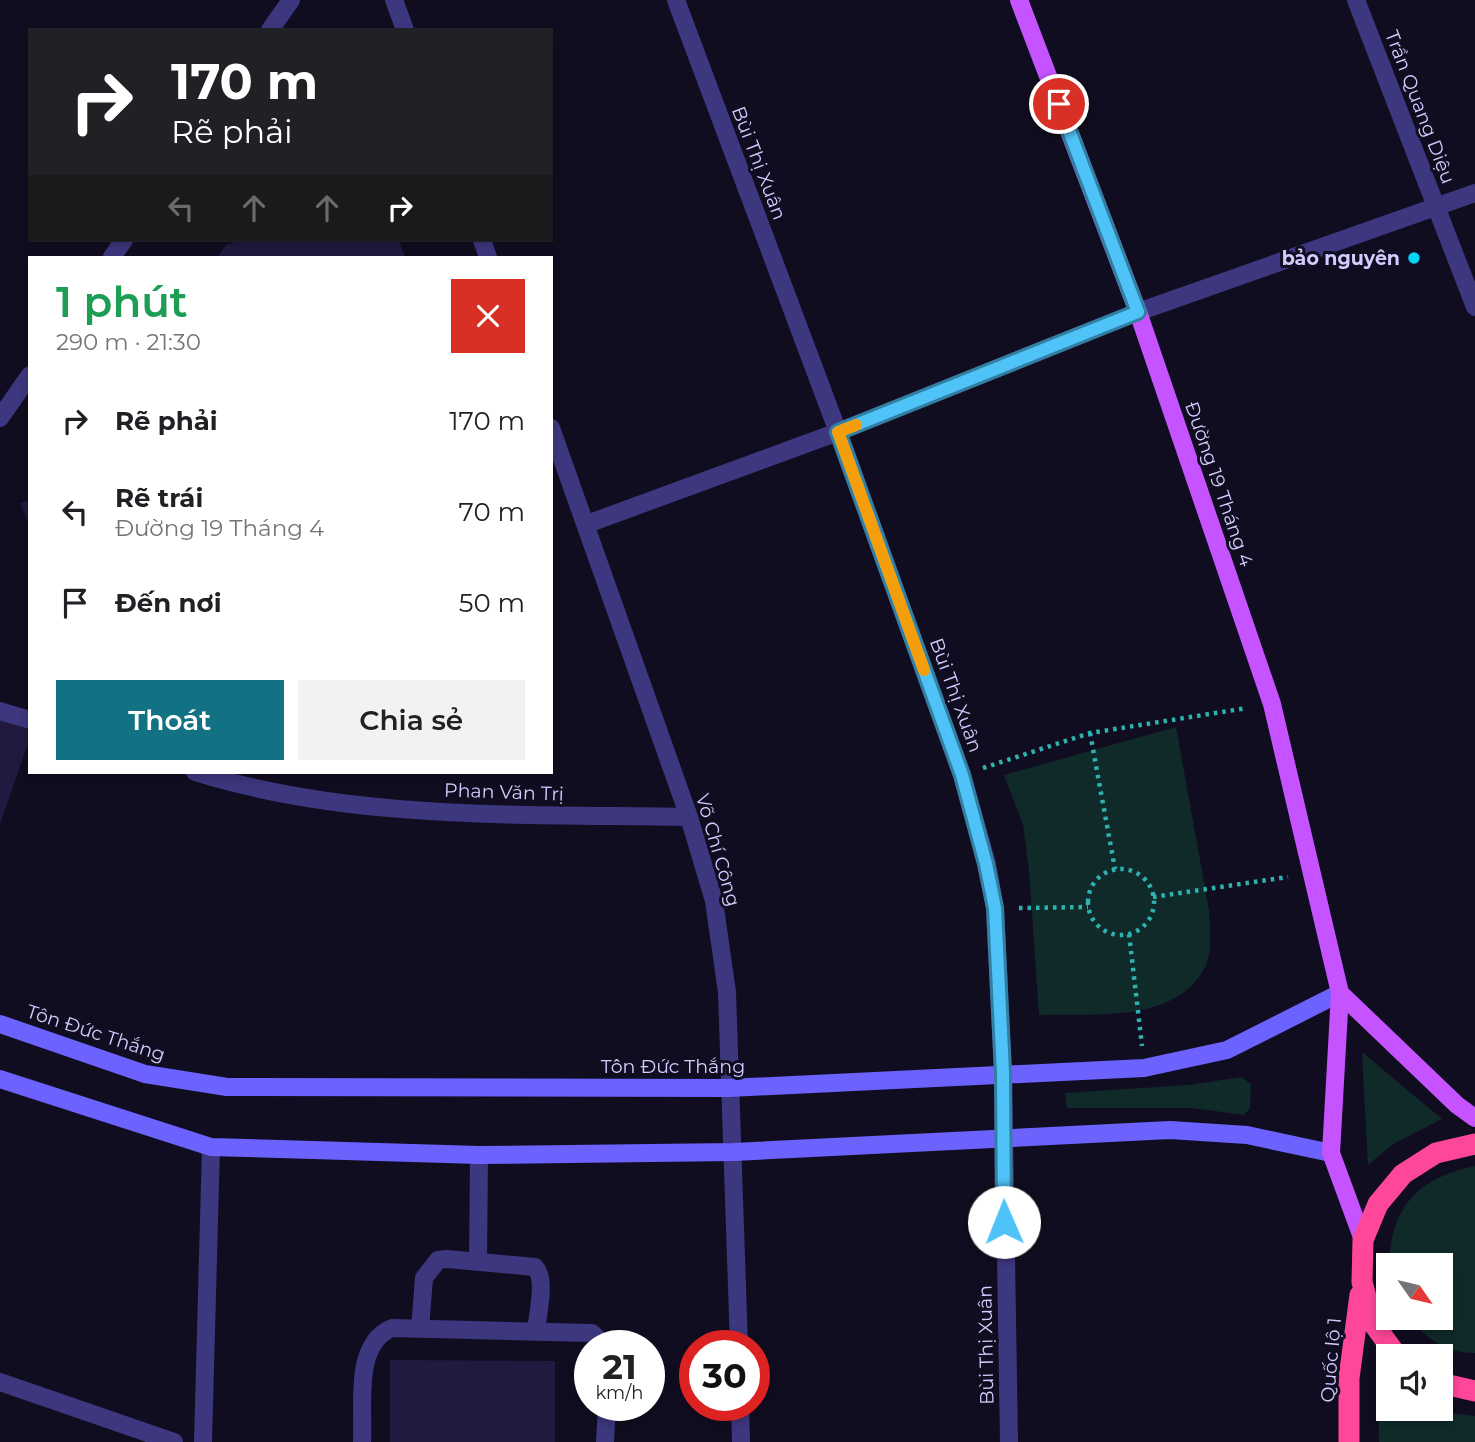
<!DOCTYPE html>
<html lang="vi">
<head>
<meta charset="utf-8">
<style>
	body { margin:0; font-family:Montserrat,sans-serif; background:#f2f2f2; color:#202124; height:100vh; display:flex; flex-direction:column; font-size:26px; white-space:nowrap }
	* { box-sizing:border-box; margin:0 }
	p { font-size:23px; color:#757577 }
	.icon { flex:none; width:38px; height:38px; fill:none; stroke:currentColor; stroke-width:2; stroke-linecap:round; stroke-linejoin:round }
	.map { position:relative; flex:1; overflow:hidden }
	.side { position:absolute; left:28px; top:256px; width:525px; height:518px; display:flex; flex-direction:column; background:#fff; border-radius:0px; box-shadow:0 4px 10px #0003 }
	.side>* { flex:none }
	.banner { position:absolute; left:28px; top:28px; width:525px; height:214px; border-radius:0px; box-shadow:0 4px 10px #0003; background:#202124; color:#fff; overflow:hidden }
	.needle { width:46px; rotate:124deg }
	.fabs { position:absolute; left:1376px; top:1253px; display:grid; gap:14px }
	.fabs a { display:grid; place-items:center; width:77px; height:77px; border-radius:0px; background:#fff; box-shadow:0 4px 10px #0003; font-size:35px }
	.speed { position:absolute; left:574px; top:1330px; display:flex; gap:14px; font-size:35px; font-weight:700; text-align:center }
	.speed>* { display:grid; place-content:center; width:91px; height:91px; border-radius:50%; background:#fff; box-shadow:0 4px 10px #0003; line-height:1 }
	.speed small { font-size:18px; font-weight:400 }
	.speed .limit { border:10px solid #d22; background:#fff; color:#111 }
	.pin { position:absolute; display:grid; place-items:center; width:60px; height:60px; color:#fff; margin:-30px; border:4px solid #fff; border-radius:50%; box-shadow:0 2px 7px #0007 }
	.me { position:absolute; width:77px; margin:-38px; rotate:359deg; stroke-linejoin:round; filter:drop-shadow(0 0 5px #0008) }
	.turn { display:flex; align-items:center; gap:24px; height:147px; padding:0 28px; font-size:32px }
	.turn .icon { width:91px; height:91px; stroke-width:2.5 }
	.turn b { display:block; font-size:49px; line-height:60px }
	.lanes { display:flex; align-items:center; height:66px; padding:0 28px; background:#0003; justify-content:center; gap:35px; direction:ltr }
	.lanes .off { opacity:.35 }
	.round { display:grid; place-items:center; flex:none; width:74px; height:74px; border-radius:0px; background:#f2f2f2 }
	.head { display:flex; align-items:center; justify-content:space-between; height:119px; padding:0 28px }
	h1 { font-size:42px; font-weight:600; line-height:52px; color:#1e9e55 }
	.action { display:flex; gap:14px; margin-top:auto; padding:14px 28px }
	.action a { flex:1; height:80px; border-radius:0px; background:#127283; color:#fff; font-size:28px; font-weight:600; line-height:80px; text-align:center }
	.action a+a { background:#f2f2f2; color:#202124 }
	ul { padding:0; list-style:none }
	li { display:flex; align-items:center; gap:21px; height:91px; padding:0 28px }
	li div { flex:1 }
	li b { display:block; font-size:26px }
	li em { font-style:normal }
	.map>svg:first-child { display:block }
</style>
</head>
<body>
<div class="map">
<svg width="1475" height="1442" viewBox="0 0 1475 1442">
	<rect width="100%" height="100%" fill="#110d20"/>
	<path fill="#102a2a" d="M1176,727L1209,910C1210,929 1213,953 1204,969C1174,1024 1092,1013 1039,1015L1029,870L1023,824L1004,775Z
		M1362,1052L1442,1119L1393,1144L1368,1165Z
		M1241,1077L1251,1084L1250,1108L1244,1115L1192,1108H1067L1065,1093L1189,1085Z
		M1475,1166V1353C1450,1354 1423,1337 1409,1318H1440V1265H1389C1391,1206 1418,1178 1475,1166Z
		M1378,1391L1388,1395V1409H1418L1475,1416V1442H1379Z"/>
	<path fill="#221941" d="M243,240H399L405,257H218L226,245Z
		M30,500V526L20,503Z
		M0,720L30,729V738L0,824Z
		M390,1360L555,1361V1442H390Z"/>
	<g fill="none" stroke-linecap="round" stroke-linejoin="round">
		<path stroke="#2db2ae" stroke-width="4.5" stroke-dasharray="3.5 5" stroke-linecap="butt" d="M1090,733L1115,869
			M983,768L1090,733L1247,708
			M1088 902a33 33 0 1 1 66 0a33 33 0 1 1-66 0Z
			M1153,897L1288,877
			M1019,908L1088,907
			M1129,934L1142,1046"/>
		<path stroke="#3d377f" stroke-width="18" d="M478,1262L479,1155
			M420,1329L424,1278L438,1260L447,1259L535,1267C547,1280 537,1315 536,1332
			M362,1442C364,1406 353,1344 392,1328L592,1333L606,1346
			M605,1442L607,1405"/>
		<path stroke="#3d377f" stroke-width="18" d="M394,0L405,30
			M676,0L838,432L962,775L987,864L995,908L1003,1073L1009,1442
			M1356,0L1475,307
			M270,30L291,0
			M482,240L488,257
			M112,257L124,240
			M0,418L30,375
			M551,428L689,817L714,901L727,992L739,1346
			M587,524L838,432L1138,312L1475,193
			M0,711L30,720
			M195,772C352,821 526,814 689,817
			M0,1382L174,1442
			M740,1405L741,1442
			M203,1442L211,1147"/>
		<path stroke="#6c63ff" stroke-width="18" d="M0,1024L145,1074L227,1087L729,1088L1144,1068L1227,1050L1340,993
			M0,1079L211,1147L479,1155L734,1152L1170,1130L1247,1135L1331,1153"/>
		<path stroke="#c553ff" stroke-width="18" d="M1019,0L1138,312L1272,704L1340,993L1331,1153L1363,1240
			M1340,993L1457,1105L1475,1118"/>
		<path stroke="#ff4799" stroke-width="21" d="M1397,1356L1373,1323L1362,1282L1363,1240L1378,1204L1403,1174L1436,1153L1475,1144
			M1440,1383L1475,1391
			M1349,1442V1378L1360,1295"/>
	</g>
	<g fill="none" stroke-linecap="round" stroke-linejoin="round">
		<defs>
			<path id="route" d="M1004,1222L1003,1073L995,908L986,864L962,775L838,432L1138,312L1059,104"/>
		</defs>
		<use href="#route" stroke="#337fa1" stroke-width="18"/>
		<use href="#route" stroke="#4fc3f7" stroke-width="12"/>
		<path stroke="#f59e0b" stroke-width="12" d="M856,425L838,432L924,670"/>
	</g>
	<circle fill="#00d5f7" stroke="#110d20" stroke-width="2.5" cx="1414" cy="258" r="7"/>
	<g text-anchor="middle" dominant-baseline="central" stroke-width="6" stroke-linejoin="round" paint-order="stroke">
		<g font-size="19" fill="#d3ccff" stroke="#110d20">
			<text transform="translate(1420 107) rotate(69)">Trần Quang Diệu</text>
			<text transform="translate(759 163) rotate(69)">Bùi Thị Xuân</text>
			<text transform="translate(1219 484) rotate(71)">Đường 19 Tháng 4</text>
			<text transform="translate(956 695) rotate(70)">Bùi Thị Xuân</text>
			<text transform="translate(504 792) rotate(2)">Phan Văn Trị</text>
			<text transform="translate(718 850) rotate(74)">Võ Chí Công</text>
			<text transform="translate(96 1033) rotate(18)">Tôn Đức Thắng</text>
			<text x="673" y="1066">Tôn Đức Thắng</text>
			<text transform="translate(986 1345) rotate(-91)">Bùi Thị Xuân</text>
			<text transform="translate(1331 1360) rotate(-85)">Quốc lộ 1</text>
		</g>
		<g font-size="19" font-weight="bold" fill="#d3ccff" stroke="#110d20" text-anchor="end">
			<text x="1400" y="258">bảo nguyên</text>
		</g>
	</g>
</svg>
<div class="fabs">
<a><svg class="needle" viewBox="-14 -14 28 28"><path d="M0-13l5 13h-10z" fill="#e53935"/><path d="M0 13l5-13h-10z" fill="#757577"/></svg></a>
<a><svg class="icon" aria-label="sound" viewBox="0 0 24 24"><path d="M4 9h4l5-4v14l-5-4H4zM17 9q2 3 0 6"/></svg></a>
</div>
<div class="speed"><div>21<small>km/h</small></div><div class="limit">30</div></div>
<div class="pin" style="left:1059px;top:104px;background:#d93025"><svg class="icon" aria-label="arrive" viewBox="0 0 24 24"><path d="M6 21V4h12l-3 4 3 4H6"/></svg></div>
<svg class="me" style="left:1004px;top:1222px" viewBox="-20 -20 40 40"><circle r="19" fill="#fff"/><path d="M0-13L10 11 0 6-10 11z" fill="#4fc3f7"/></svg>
<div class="banner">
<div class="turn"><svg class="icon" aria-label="right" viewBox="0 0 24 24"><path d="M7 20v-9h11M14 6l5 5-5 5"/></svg><div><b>170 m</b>Rẽ phải</div></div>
<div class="lanes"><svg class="icon off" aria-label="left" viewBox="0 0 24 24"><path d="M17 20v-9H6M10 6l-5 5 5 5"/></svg><svg class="icon off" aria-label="ahead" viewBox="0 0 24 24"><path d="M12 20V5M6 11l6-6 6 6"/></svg><svg class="icon off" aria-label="ahead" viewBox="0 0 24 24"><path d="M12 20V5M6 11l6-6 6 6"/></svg><svg class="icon" aria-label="right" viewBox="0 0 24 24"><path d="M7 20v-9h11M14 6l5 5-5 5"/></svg></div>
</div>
<section class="side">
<div class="head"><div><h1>1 phút</h1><p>290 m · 21:30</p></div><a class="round" style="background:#d93025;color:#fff"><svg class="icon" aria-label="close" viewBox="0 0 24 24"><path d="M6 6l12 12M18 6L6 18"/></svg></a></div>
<ul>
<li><svg class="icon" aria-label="right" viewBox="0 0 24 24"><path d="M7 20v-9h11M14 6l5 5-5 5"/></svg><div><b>Rẽ phải</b></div><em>170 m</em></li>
<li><svg class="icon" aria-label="left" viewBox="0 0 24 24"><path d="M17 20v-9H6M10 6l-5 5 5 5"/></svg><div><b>Rẽ trái</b><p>Đường 19 Tháng 4</p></div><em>70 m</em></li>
<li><svg class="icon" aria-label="arrive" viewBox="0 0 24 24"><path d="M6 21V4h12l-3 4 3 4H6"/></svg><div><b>Đến nơi</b></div><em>50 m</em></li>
</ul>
<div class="action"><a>Thoát</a><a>Chia sẻ</a></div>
</section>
</div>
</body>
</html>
